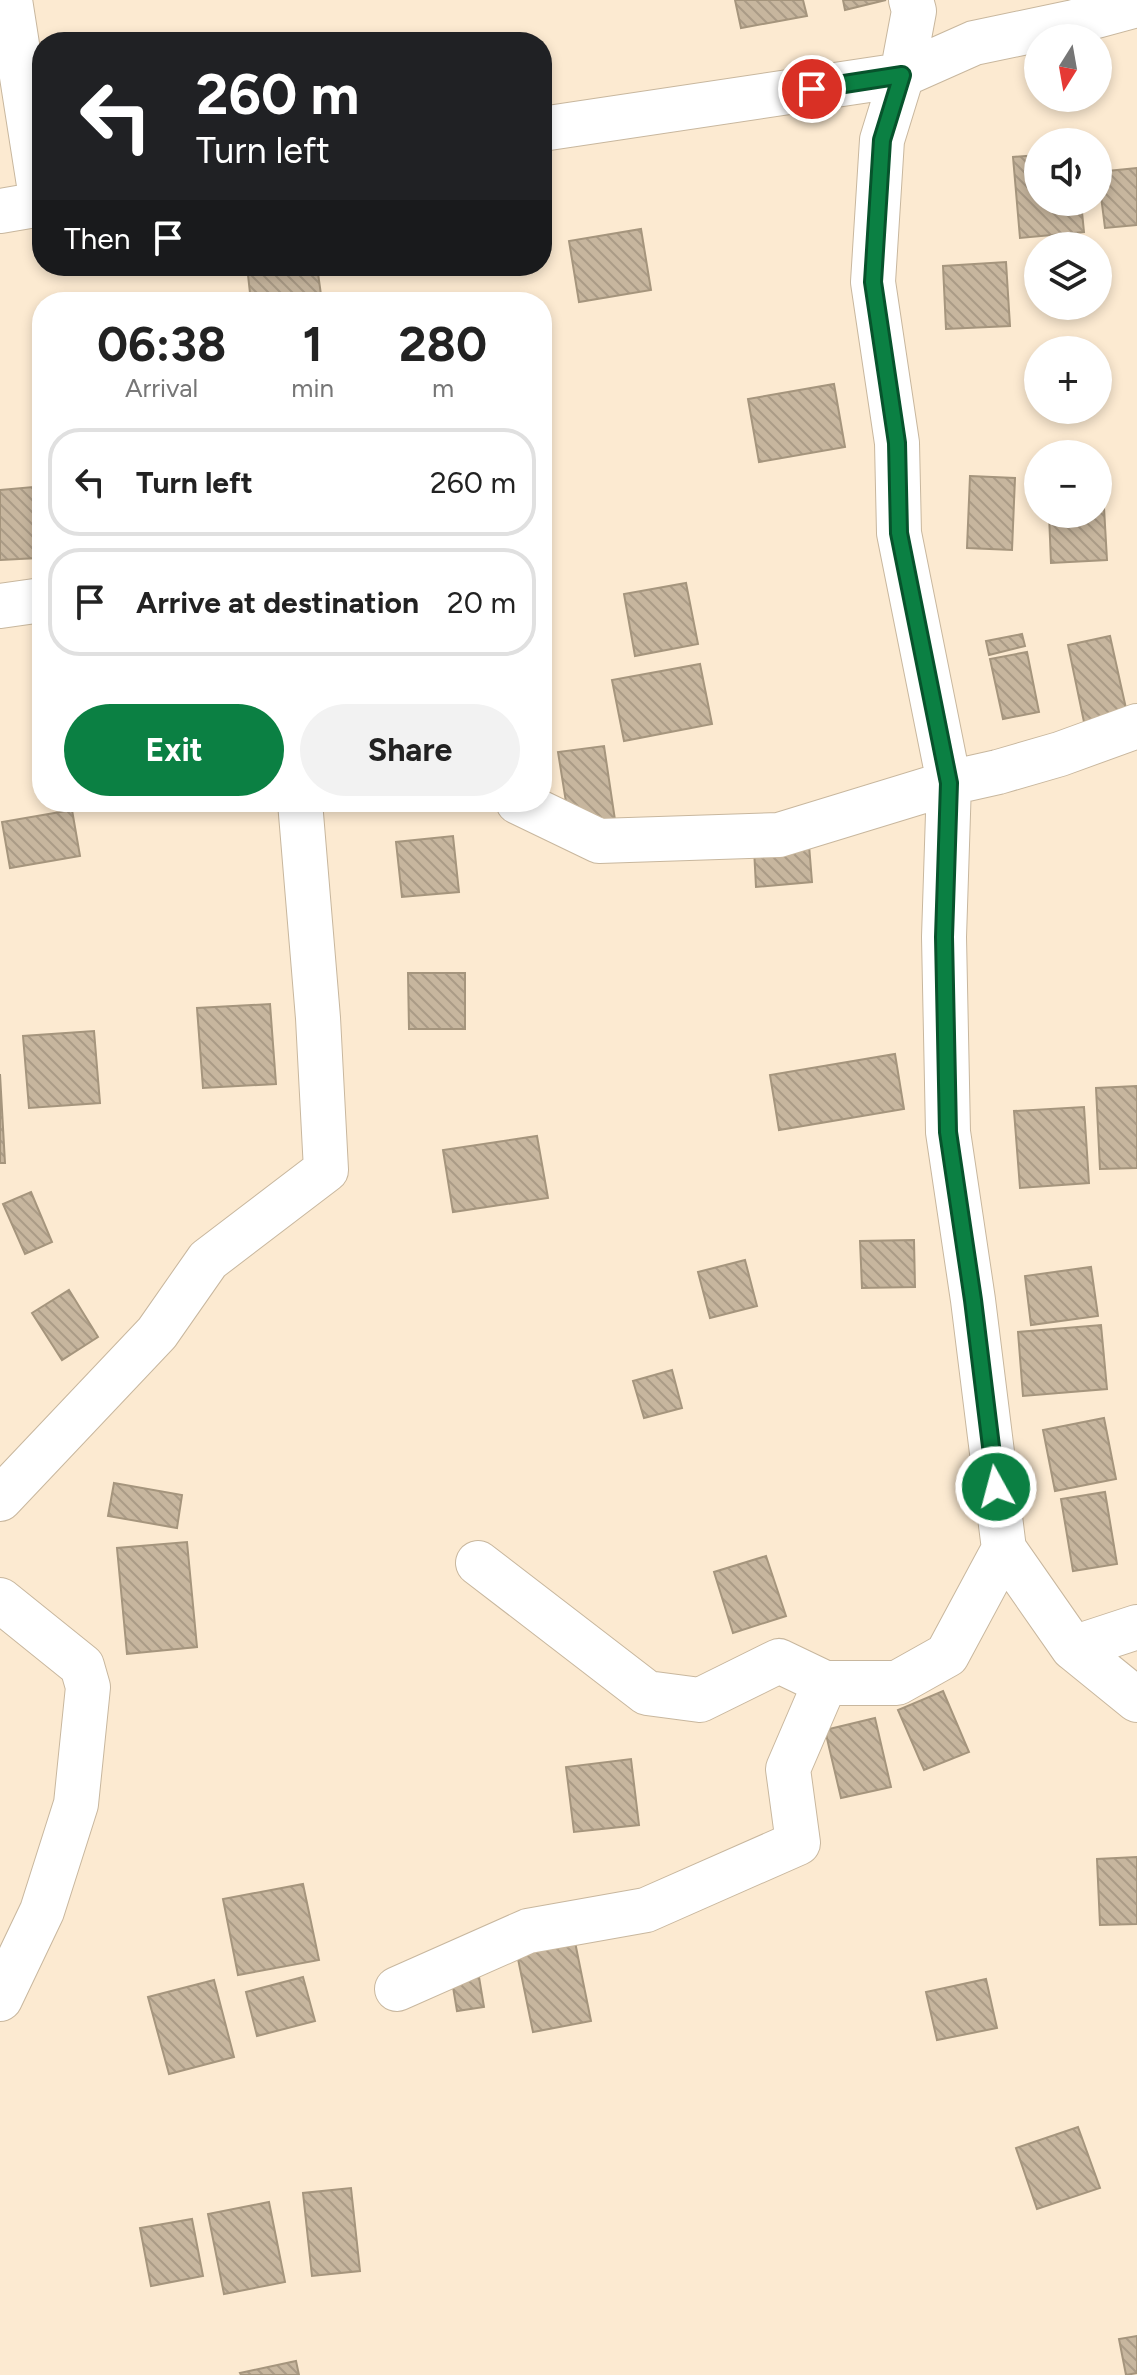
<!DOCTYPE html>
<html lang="en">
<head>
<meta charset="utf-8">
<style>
	body { margin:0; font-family:Figtree,sans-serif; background:#f2f2f2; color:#222; height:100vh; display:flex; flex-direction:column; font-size:30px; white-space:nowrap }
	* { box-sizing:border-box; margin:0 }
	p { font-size:26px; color:#767676 }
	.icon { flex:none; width:44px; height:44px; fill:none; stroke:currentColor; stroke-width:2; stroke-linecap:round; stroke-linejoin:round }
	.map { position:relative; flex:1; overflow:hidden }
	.details { position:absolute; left:32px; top:292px; width:520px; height:520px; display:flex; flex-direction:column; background:#fff; border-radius:32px; box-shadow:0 4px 12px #0003 }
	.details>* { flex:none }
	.hud { position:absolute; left:32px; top:32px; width:520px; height:244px; border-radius:32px; box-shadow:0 4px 12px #0003; background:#202124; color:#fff; overflow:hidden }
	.needle { width:52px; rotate:191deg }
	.controls { position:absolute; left:1024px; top:24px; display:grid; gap:16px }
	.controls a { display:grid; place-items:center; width:88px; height:88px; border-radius:50%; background:#fff; box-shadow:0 4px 12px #0003; font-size:40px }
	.pin { position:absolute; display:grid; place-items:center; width:68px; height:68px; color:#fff; margin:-34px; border:4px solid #fff; border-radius:50%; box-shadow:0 2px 8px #0007 }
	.me { position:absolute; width:88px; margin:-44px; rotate:353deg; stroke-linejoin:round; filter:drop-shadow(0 0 6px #0008) }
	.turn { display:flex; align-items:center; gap:28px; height:168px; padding:0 32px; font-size:36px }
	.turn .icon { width:104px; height:104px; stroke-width:2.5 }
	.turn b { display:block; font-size:56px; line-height:68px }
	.then { display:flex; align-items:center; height:76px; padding:0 32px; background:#0003; gap:16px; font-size:30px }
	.eta { display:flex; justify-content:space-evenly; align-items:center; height:136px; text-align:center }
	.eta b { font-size:48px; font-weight:700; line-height:56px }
	.action { display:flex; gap:16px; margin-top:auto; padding:16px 32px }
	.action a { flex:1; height:92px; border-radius:48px; background:#0b8043; color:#fff; font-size:32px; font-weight:700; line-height:92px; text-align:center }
	.action a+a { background:#f2f2f2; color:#222 }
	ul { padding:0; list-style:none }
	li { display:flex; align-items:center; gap:24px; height:108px; margin:0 16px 12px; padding:0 16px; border:4px solid #e0e0e0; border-radius:32px }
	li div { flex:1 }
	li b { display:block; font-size:30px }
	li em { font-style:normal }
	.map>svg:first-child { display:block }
</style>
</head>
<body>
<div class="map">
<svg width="1137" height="2375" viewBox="0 0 1137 2375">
	<defs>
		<pattern id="building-back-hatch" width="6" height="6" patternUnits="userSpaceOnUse" patternTransform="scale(2)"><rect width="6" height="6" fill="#c7b69e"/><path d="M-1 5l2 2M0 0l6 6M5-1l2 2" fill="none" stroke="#aa9b86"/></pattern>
	</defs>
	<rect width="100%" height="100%" fill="#fcead1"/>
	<path fill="url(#building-back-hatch)" stroke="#a5957d" stroke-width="2" d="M735,0H803L807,16L741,28Z
		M843,0H886L845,10Z
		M1038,155V202H1081L1084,232L1020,238L1013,157Z
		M1137,168V225L1105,228L1098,172Z
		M641,229L651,290L579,302L569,241Z
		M1006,262L1010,326L946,329L943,266Z
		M247,266H317L322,302H251Z
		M834,384L845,447L759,462L748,399Z
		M970,476L1015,478L1012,550L967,548Z
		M33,487L38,558L0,560V490Z
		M1098,490H1103L1107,560L1051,563L1049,514H1098Z
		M686,583L698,644L635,656L624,594Z
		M1022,634L1025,646L989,655L986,641Z
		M1110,636L1127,713L1084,722L1068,645Z
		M1027,652L1039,712L1003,719L990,659Z
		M700,664L712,724L624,741L612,680Z
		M604,746L615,820L570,827L558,752Z
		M72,810L80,856L10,868L2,822Z
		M453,836L459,892L402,897L396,842Z
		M809,845L812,882L756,887L754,849Z
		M408,973H465V1029H409Z
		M270,1004L276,1084L203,1088L197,1008Z
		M94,1031L100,1103L29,1108L23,1036Z
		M895,1054L904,1109L779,1130L770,1075Z
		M0,1074L5,1163H0Z
		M1137,1086V1168L1100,1169L1096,1088Z
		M1084,1107L1089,1183L1020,1188L1014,1111Z
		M537,1136L548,1198L453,1212L443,1150Z
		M31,1192L52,1242L25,1254L3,1204Z
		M914,1240L915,1287L862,1288L860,1241Z
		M745,1260L757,1306L710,1318L698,1272Z
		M1091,1267L1098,1316L1031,1325L1025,1276Z
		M69,1290L98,1337L62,1360L32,1313Z
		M1101,1325L1107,1389L1023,1396L1018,1332Z
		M672,1370L682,1408L644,1418L633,1381Z
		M1104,1418L1116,1479L1055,1491L1043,1430Z
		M114,1483L182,1495L177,1528L108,1516Z
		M1105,1492L1117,1564L1073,1571L1061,1499Z
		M187,1542L197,1647L127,1654L117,1548Z
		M766,1556L786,1616L733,1633L714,1572Z
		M943,1691L969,1752L924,1770L898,1710Z
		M875,1718L891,1787L841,1798L825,1730Z
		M631,1759L639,1825L574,1832L566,1767Z
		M1137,1857V1924L1100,1925L1097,1859Z
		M303,1884L319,1960L238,1975L223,1899Z
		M575,1942L591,2021L533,2032L517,1954Z
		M478,1971L484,2007L457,2011L451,1975Z
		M303,1977L315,2021L257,2036L246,1992Z
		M986,1979L997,2028L937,2040L926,1992Z
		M214,1980L234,2057L169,2074L148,1997Z
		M1078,2127L1100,2188L1037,2209L1016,2148Z
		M351,2188L360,2271L312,2276L303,2193Z
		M269,2202L285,2282L224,2294L208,2214Z
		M192,2219L203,2276L151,2286L140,2228Z
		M1137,2336V2373L1126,2375L1119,2339Z
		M296,2361L299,2375H241L240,2373Z"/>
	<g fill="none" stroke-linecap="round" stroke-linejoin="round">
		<defs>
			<path id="minor" d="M10,0L42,204
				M911,0L914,11L902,75L882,140L873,282L897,443L899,533L949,783L944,937L948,1132L973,1300L1004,1549L1073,1648L1137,1627
				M542,129L902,75L974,43L1074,22L1137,5
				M0,211L41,204
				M0,606L42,600
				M518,802L599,841L779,835L949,783L998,772L1060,754L1137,726
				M0,1499L157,1333L208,1260L326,1170L318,1018L300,802
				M478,1563L647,1693L700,1700L779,1661L825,1683
				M0,1600L82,1666L88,1687L76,1804L42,1911L0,1999
				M1073,1648L1137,1700
				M397,1989L528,1931L646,1910L798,1843L788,1769L825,1683H897L947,1655L1004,1549"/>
		</defs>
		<use href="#minor" stroke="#c8b79e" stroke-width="46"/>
		<use href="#minor" stroke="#fff" stroke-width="44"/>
	</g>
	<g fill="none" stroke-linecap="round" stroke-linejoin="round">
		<defs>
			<path id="route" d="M812,89L902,75L882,140L873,282L897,443L899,533L949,783L944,937L948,1132L973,1300L996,1487"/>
		</defs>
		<use href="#route" stroke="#07532c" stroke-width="20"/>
		<use href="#route" stroke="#0b8043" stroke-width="14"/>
	</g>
</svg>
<div class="controls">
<a><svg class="needle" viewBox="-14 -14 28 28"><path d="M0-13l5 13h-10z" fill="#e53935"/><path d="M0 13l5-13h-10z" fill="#767676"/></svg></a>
<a><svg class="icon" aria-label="sound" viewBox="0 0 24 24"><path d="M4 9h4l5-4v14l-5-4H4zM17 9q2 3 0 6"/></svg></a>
<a><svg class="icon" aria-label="layers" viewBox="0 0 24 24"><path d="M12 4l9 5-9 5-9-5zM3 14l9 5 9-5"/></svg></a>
<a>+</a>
<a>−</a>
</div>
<div class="pin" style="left:812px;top:89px;background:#d93025"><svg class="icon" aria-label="arrive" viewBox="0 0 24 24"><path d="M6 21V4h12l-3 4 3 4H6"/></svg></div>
<svg class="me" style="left:996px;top:1487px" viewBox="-20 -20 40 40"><circle r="17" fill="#0b8043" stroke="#fff" stroke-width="3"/><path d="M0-11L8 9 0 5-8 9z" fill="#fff"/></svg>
<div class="hud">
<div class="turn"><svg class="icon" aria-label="left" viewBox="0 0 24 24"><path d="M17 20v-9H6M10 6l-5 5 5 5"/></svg><div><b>260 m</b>Turn left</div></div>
<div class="then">Then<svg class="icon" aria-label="arrive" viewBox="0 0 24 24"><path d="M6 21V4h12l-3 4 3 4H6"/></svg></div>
</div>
<section class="details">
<div class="eta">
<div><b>06:38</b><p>Arrival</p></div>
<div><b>1</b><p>min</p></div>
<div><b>280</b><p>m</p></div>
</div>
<ul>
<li><svg class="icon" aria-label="left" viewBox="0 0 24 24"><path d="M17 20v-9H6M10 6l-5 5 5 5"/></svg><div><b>Turn left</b></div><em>260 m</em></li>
<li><svg class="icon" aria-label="arrive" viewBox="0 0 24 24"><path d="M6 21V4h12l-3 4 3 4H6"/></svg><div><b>Arrive at destination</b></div><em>20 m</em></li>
</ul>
<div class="action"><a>Exit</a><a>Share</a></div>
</section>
</div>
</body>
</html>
